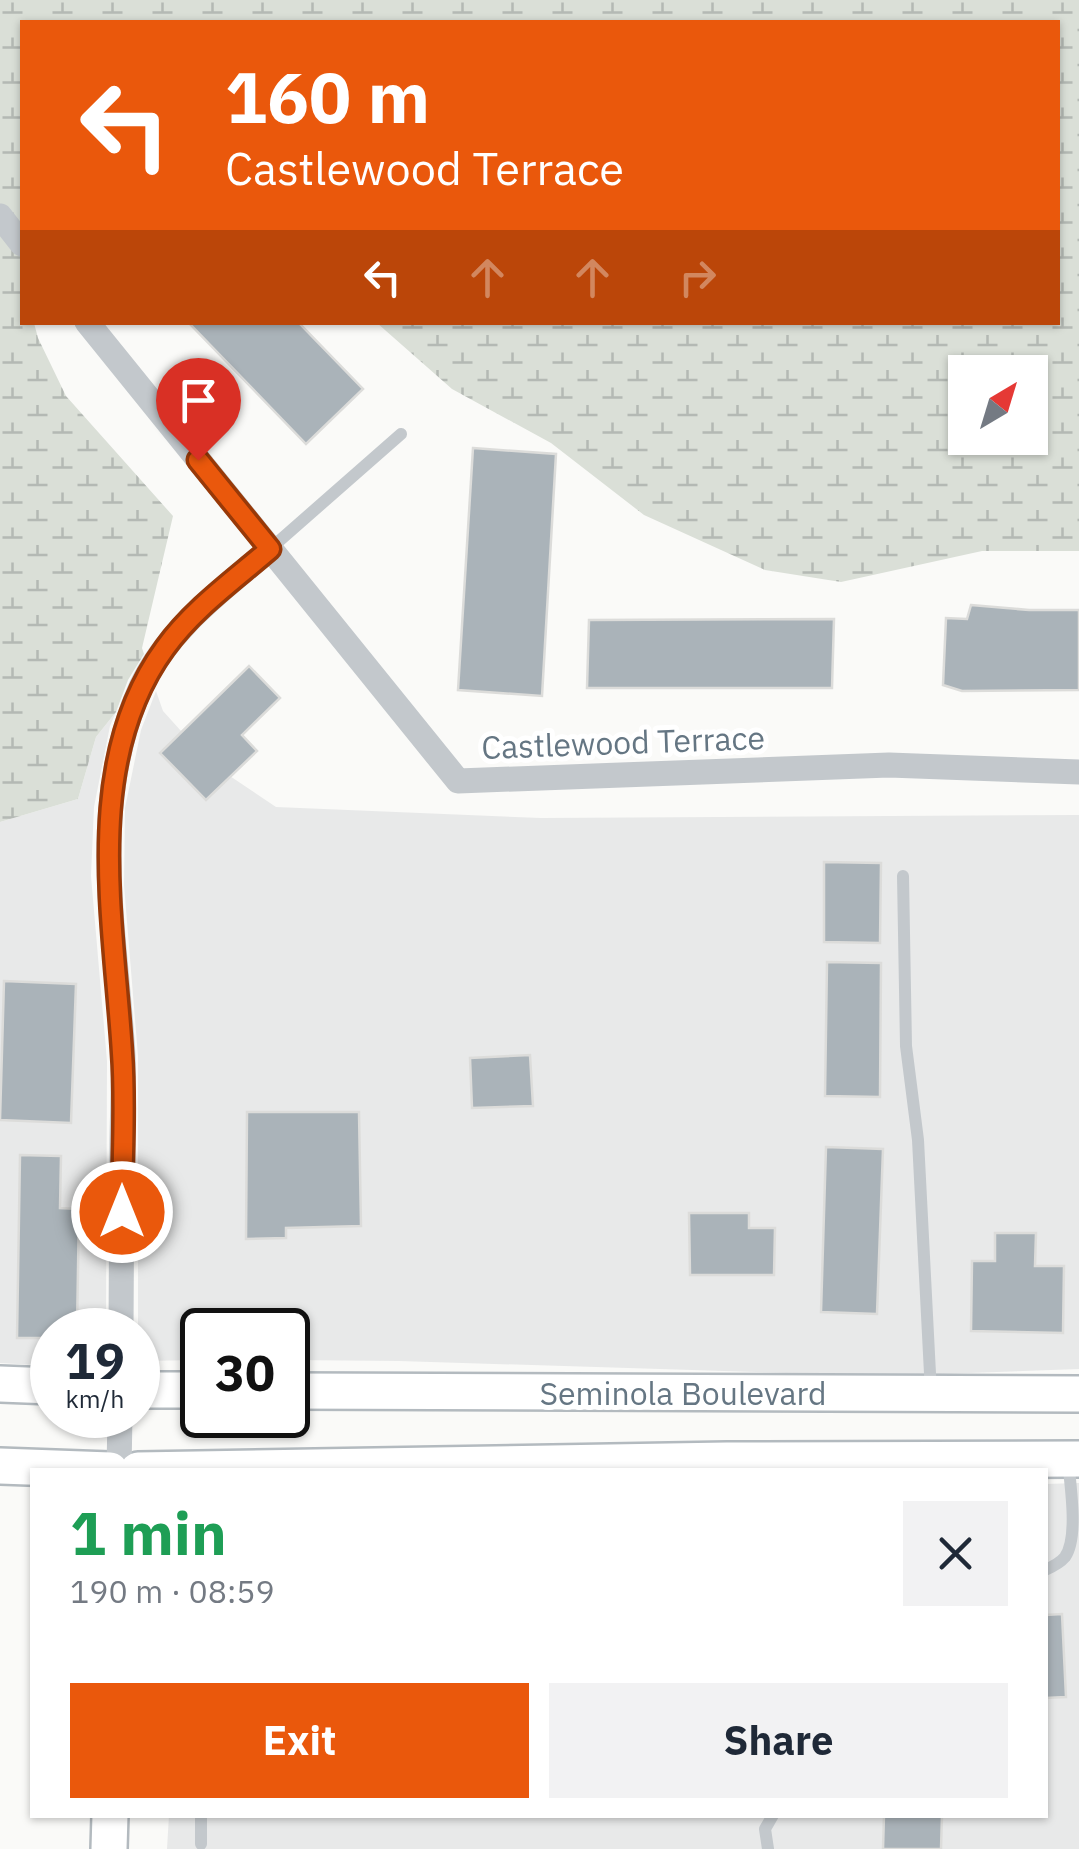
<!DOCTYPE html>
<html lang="en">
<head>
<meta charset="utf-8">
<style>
	body { margin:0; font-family:"IBM Plex Sans",sans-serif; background:#f2f2f3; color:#1f2937; height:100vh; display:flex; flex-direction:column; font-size:38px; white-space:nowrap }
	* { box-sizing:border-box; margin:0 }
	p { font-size:32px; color:#747a83 }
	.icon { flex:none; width:55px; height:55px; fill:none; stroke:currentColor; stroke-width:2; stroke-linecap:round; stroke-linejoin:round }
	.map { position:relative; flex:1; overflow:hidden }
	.panel { position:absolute; left:30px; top:1468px; width:1018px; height:350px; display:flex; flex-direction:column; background:#fff; border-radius:0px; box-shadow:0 2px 8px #0004 }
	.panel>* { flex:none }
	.top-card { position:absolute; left:20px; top:20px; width:1040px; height:305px; border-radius:0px; box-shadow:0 2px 8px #0004; background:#ea580c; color:#fff; overflow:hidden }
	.needle { width:65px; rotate:38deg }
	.controls { position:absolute; left:948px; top:355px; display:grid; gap:20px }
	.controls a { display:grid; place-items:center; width:100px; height:100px; border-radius:0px; background:#fff; box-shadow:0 2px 8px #0004; font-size:50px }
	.speed { position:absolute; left:30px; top:1308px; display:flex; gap:20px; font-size:50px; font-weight:700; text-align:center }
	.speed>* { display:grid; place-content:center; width:130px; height:130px; border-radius:50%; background:#fff; box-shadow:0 2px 8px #0004; line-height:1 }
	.speed small { font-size:25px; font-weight:400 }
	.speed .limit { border:5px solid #111; border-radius:15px; background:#fff; color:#111 }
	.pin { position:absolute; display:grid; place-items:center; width:85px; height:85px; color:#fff; margin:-102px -42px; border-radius:50% 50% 50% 0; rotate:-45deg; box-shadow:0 0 10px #0007 }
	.pin .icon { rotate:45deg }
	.me { position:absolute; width:110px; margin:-55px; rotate:0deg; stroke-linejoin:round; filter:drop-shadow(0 0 8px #0008) }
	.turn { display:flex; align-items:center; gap:35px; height:210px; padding:0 40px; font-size:45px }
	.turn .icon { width:130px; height:130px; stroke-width:2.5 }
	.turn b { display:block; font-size:70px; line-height:85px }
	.lanes { display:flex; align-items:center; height:95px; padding:0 40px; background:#0003; justify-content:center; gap:50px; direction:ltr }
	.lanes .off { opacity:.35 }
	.round { display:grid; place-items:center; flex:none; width:105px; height:105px; border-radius:0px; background:#f2f2f3 }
	.headline { display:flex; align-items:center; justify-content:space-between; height:170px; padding:0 40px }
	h1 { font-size:60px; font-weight:800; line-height:75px; color:#1e9e55 }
	.primary-button { display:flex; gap:20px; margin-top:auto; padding:20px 40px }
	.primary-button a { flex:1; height:115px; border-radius:0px; background:#ea580c; color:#fff; font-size:40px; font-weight:800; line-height:115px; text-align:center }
	.primary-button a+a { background:#f2f2f3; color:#1f2937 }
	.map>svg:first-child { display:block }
</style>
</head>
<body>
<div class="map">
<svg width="1079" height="1849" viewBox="0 0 1079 1849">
	<defs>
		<pattern id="wetland-marsh" width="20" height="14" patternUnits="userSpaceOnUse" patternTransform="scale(2.5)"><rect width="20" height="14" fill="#dadfd7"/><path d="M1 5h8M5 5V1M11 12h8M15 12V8" fill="none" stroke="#b4b9b4"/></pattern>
	</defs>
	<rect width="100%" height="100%" fill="#fafaf8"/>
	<path fill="#e8e9e9" d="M156,691L163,711L209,762L276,807L541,818L1079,815V1369L885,1376L399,1361L288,1360V1330H202V1360L138,1361V1056L124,885L125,808L141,730Z
		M116,712L110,726L94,807L91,876L107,1061L106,1330H52V1366L0,1363V822L78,799L96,737Z
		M1079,1483V1849H167L169,1815H1045V1484Z"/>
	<path fill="url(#wetland-marsh)" fill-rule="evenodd" d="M0,0H1079V551H982L841,582L765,570L644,515L551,443L452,389L377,323L1058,322V22H22V322L34,323L38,338L66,396L173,516L142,648L144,654L128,680L116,712L96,737L78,799L0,822ZM965,372H1030V438H965Z"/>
	<path fill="#aab3b9" stroke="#dcdcda" stroke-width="2.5" d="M188,322H298L363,389L306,444Z
		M473,448L556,454L542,696L458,690Z
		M971,605L1029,610H1079V690L962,691L943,685L946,618L967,619Z
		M834,619L832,688H587L589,620Z
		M249,666L280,698L242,735L257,751L206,800L160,753Z
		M824,862L881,863L880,943L824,942Z
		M827,962L881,963L880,1097L825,1096Z
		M4,981L76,984L71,1123L0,1120Z
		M530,1055L533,1106L472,1108L470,1058Z
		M247,1112H359L361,1226L286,1228V1238L246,1239Z
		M826,1147L883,1149L877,1314L821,1312Z
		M20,1155L61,1156L60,1208L79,1209L77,1330H52V1338H17Z
		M689,1213H749V1228H775L774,1275H690Z
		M995,1233H1036L1035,1266H1064L1063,1333L971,1331L972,1261H995Z
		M1062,1614L1066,1697L1045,1698V1615Z
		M884,1815H942L941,1849H883Z"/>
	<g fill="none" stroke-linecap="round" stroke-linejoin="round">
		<defs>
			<path id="secondary" d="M0,1384L52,1386
				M138,1390H202
				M288,1391L1079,1394
				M0,1466L110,1470
				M138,1470L727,1460L1079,1459
				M109,1849L110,1815"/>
		</defs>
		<use href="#secondary" stroke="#b3babf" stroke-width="40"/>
		<path stroke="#c3c8cc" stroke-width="12" d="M270,549L401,434
			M903,876L906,1046L918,1140L931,1393
			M1045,1570C1052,1567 1060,1563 1065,1557C1079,1537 1070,1484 1068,1460
			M201,1815V1844
			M768,1849L765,1829L773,1815"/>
		<path stroke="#c3c8cc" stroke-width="25" d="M0,216L22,244
			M87,322L458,781L889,765L1079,772
			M121,1330C121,1269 122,1208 122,1147C122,1117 124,1086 123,1056C116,932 87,806 141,687C168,629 222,590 270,549
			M119,1470L120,1415"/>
		<use href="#secondary" stroke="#fff" stroke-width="35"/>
	</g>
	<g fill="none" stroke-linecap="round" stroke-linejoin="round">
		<defs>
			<path id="route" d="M122,1212C122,1159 126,1105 122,1053C114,921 81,763 165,648C193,609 234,580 270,549L198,460"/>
		</defs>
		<use href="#route" stroke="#983908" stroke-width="25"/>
		<use href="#route" stroke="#ea580c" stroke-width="18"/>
	</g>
	<g text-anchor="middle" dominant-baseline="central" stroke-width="10" stroke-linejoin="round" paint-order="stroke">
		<g font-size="32" fill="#657683" stroke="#fff">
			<text transform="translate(623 742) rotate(-2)">Castlewood Terrace</text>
			<text x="683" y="1393">Seminola Boulevard</text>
		</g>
	</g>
</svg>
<div class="controls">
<a><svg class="needle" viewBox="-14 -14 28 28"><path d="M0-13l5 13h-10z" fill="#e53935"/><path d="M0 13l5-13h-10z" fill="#747a83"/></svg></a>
</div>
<div class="speed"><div>19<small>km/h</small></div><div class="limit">30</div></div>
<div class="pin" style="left:198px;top:460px;background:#d93025"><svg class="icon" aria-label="arrive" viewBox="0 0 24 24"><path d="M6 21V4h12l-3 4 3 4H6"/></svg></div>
<svg class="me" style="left:122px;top:1212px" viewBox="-20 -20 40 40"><circle r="17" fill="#ea580c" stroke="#fff" stroke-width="3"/><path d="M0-11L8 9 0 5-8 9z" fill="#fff"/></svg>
<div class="top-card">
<div class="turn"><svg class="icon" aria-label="left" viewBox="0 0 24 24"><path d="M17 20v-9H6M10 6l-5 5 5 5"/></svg><div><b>160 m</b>Castlewood Terrace</div></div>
<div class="lanes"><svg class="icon" aria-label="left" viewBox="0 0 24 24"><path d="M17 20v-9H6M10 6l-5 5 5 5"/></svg><svg class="icon off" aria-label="ahead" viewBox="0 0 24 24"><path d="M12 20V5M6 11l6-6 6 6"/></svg><svg class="icon off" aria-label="ahead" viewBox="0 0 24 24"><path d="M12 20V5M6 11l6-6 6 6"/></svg><svg class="icon off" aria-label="right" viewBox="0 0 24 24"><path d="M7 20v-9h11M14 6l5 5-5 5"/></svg></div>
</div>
<section class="panel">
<div class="headline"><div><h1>1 min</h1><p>190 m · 08:59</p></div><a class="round"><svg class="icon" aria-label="close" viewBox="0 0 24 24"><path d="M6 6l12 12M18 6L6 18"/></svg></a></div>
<div class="primary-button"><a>Exit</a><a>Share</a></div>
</section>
</div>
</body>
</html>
